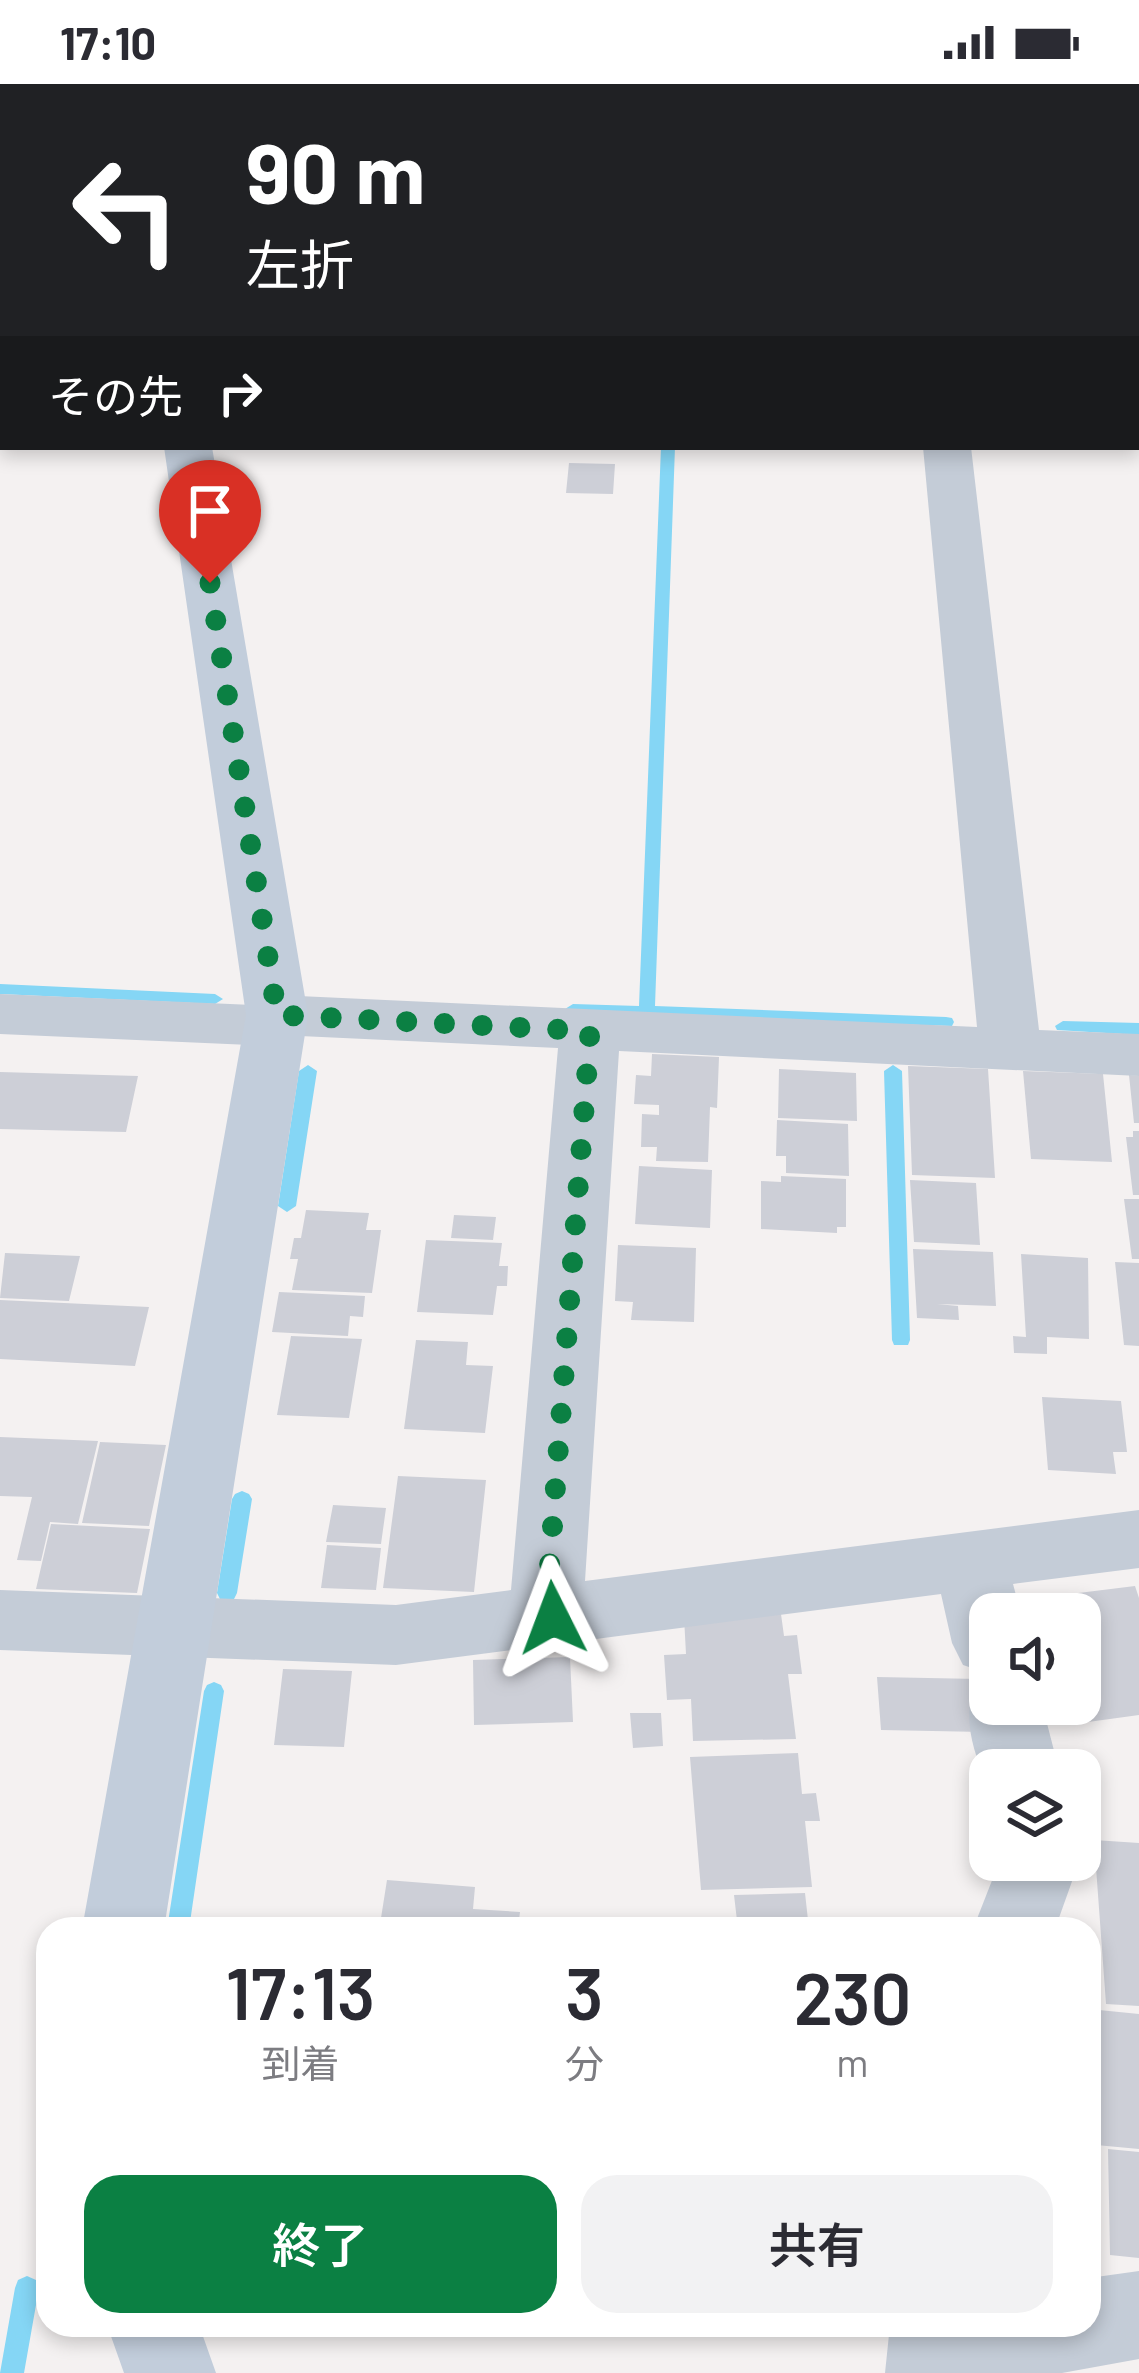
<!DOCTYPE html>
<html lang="ja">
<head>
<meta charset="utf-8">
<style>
	body { margin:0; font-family:Barlow,"Noto Sans JP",sans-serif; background:#f2f2f3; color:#2b2b33; height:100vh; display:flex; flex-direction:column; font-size:45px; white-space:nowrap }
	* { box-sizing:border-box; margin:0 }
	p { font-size:39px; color:#7c7c81 }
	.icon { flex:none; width:66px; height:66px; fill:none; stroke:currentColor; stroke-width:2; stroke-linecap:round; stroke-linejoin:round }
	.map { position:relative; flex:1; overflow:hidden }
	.panel { position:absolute; left:36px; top:1833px; width:1065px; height:420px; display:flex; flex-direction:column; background:#fff; border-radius:36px; box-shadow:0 6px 18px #0003 }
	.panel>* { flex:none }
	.banner { position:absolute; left:0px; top:0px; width:1140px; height:366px; box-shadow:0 6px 18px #0003; background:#202124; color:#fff; overflow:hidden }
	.fabs { position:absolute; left:969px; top:1509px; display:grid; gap:24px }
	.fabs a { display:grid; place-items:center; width:132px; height:132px; border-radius:24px; background:#fff; box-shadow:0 6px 18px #0003; font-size:60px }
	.pin { position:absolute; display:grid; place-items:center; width:102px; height:102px; color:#fff; margin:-123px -51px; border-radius:50% 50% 50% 0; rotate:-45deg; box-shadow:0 0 12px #0007 }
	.pin .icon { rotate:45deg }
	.me { position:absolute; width:132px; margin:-66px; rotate:357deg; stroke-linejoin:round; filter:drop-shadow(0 0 9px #0008) }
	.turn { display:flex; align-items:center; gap:42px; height:252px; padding:0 48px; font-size:54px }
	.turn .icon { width:156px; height:156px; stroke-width:2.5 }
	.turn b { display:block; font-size:84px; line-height:102px }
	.then { display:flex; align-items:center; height:114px; padding:0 48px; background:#0003; gap:24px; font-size:45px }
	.eta { display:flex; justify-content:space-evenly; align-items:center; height:204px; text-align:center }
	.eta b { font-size:72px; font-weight:600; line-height:84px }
	.primary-button { display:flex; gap:24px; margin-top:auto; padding:24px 48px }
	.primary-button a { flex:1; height:138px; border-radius:36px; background:#0b8043; color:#fff; font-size:48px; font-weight:600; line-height:138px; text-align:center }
	.primary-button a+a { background:#f2f2f3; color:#2b2b33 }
	.status { display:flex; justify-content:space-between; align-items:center; height:84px; padding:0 60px; background:#fff; direction:ltr }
	.status svg { height:33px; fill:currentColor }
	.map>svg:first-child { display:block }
</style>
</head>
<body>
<div class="status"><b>17:10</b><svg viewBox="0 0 49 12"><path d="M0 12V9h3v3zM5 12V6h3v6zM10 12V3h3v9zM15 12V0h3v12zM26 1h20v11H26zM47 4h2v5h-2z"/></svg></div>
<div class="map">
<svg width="1139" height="2289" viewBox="0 0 1139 2289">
	<rect width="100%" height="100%" fill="#f4f1f1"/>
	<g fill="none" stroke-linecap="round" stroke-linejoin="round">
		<path fill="#85d6f5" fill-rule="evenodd" d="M1137,297H1139V305H1137Z
			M3,325V333L0,334V326Z
			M661,363H675L655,922L946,933L952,934L954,938L952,942L573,930L565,925L573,920L639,922Z
			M0,900L215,910L223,915L215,920L0,910Z
			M1063,937L1139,939V951L1057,946L1055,942Z
			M308,981L317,987L296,1122L287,1128L278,1122L299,987Z
			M893,981L902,987L910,1256L908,1261H894L892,1256L884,987Z
			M242,1407L249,1410L252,1415L237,1509L234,1515L227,1517L220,1515L217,1509L232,1415L235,1410Z
			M214,1598L221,1601L224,1607L189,1845H167L204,1607L207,1601Z
			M27,2192L36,2196L39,2204L24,2289H0L15,2204L18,2196Z"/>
	</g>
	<path fill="#cdcfd7" d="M569,379L615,380L613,410L566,409Z
		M652,970L719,973L717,1024L710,1023L708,1078L656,1077L657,1063H641L642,1030L659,1031V1021L634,1020L636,991L651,992Z
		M908,982L988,985L995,1094L912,1091Z
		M779,985L856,989L857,1037L778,1034Z
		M1023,987L1103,990L1112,1078L1031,1075Z
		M0,988L138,992L126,1048L0,1045Z
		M1129,991L1139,992V1039H1134Z
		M777,1036L848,1040L849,1092L786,1089V1072H776Z
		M1133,1047H1139V1111H1133L1126,1053H1133Z
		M639,1082L712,1086L710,1144L635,1140Z
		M781,1092L846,1095V1143H837V1149L761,1145V1097L781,1098Z
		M910,1096L976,1099L980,1161L914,1158Z
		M1124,1115H1139V1175H1132Z
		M306,1126L369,1129L366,1146H381L372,1209L292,1206L298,1175H290L294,1154H301Z
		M454,1131L496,1133L493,1156L451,1154Z
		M426,1156L502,1159L499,1182H508L507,1202H497L493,1231L417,1228Z
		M618,1161L696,1164L694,1238L631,1236L633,1218L615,1217Z
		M913,1165L993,1168L996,1222L937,1220L958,1222L959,1236L917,1234Z
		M5,1169L80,1172L69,1217L0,1214Z
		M1021,1170L1088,1174L1089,1255L1047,1253V1270L1014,1269L1013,1252L1026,1253Z
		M1115,1178L1139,1179V1262L1124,1261Z
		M279,1208L365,1212L363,1233L350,1232L348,1252L272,1248Z
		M0,1216L149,1223L135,1282L0,1275Z
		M291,1252L362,1255L349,1334L277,1331Z
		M416,1256L468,1258L466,1281L493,1282L485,1349L404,1345Z
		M1042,1313L1121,1317L1127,1368H1113L1116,1390L1048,1386Z
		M0,1353L98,1357L78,1440L50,1438L41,1477L17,1476L32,1413L0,1412Z
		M100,1358L166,1361L149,1442L82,1439Z
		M398,1392L486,1396L474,1508L383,1504Z
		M333,1421L386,1424L381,1460L326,1458Z
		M51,1440L150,1445L137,1509L36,1505Z
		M327,1461L381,1464L376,1506L321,1504Z
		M1135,1502L1139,1514V1631L1088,1638L1080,1613V1530H1052L1046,1513Z
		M781,1530L784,1552L797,1551L802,1590H788L796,1655L693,1657L691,1615L667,1616L664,1571L686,1570L684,1533Z
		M570,1573L573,1638L474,1641L473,1576Z
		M283,1585L352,1587L344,1663L274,1661Z
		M877,1593L979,1595L984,1648L881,1646Z
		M630,1629H661L663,1662L633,1664Z
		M798,1669L802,1710L816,1709L820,1737H805L812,1803L701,1806L690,1673Z
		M1094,1756L1139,1759V1922L1106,1920Z
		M387,1796L475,1803L473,1825L520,1828L518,1845H394L396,1835L381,1834Z
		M805,1809L809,1845H738L734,1811Z
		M1089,1925L1139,1930V2065L1096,2061L1095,2012L1089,2011Z
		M1108,2065L1139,2068V2174L1110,2171Z"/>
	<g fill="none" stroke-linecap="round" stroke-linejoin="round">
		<path fill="#c4ccd7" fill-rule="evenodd" d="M733,0H774L776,3H735Z
			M1009,0H1049L1051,3H1011Z
			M1137,18H1139V42H1137Z
			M0,19H3V43H0Z
			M1137,265H1139V293H1137Z
			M0,292H3V320H0Z
			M923,363H971L1039,946L1139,950V992L619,967L585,1497L1139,1426V1484L1013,1500L1021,1530H990V1590L963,1581L952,1559L941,1510L396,1581L0,1566V1506L396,1521L511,1506L558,964L300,952L276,962L0,950V910L253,921L277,911L977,943Z
			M990,1593V1620H1042L1059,1686H990V1705C974,1672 960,1631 977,1598Z
			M1000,1776L1080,1775L1055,1845H973Z
			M1139,2187V2275L1062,2289H885L890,2241H1089V2194Z"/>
		<path fill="#c2cddb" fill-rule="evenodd" d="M181,0H222L179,3Z
			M164,363H212L308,931L164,1845H82L246,931Z
			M107,2241H199L216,2289H124Z"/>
	</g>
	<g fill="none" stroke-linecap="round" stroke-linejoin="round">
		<path stroke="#0b8043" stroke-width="21" stroke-dasharray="0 37.8" d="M210,499L277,931L590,947L548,1502L553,1534"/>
	</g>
</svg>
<div class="fabs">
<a><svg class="icon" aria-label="sound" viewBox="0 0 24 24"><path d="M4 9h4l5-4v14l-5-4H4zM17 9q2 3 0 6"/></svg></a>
<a><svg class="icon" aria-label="layers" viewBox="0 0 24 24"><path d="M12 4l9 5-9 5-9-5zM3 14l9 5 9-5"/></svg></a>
</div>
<div class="pin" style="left:210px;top:499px;background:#d93025"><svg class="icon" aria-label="arrive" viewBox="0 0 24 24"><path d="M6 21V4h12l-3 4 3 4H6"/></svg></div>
<svg class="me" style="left:553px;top:1534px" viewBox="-20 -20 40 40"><path d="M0-17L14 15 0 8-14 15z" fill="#0b8043" stroke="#fff" stroke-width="4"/></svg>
<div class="banner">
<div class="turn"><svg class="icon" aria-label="left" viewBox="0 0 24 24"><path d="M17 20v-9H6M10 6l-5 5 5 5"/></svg><div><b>90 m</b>左折</div></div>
<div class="then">その先<svg class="icon" aria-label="right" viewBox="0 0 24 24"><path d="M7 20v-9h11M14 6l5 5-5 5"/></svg></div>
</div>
<section class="panel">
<div class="eta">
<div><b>17:13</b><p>到着</p></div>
<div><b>3</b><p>分</p></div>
<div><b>230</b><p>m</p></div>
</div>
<div class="primary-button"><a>終了</a><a>共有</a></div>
</section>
</div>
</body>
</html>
